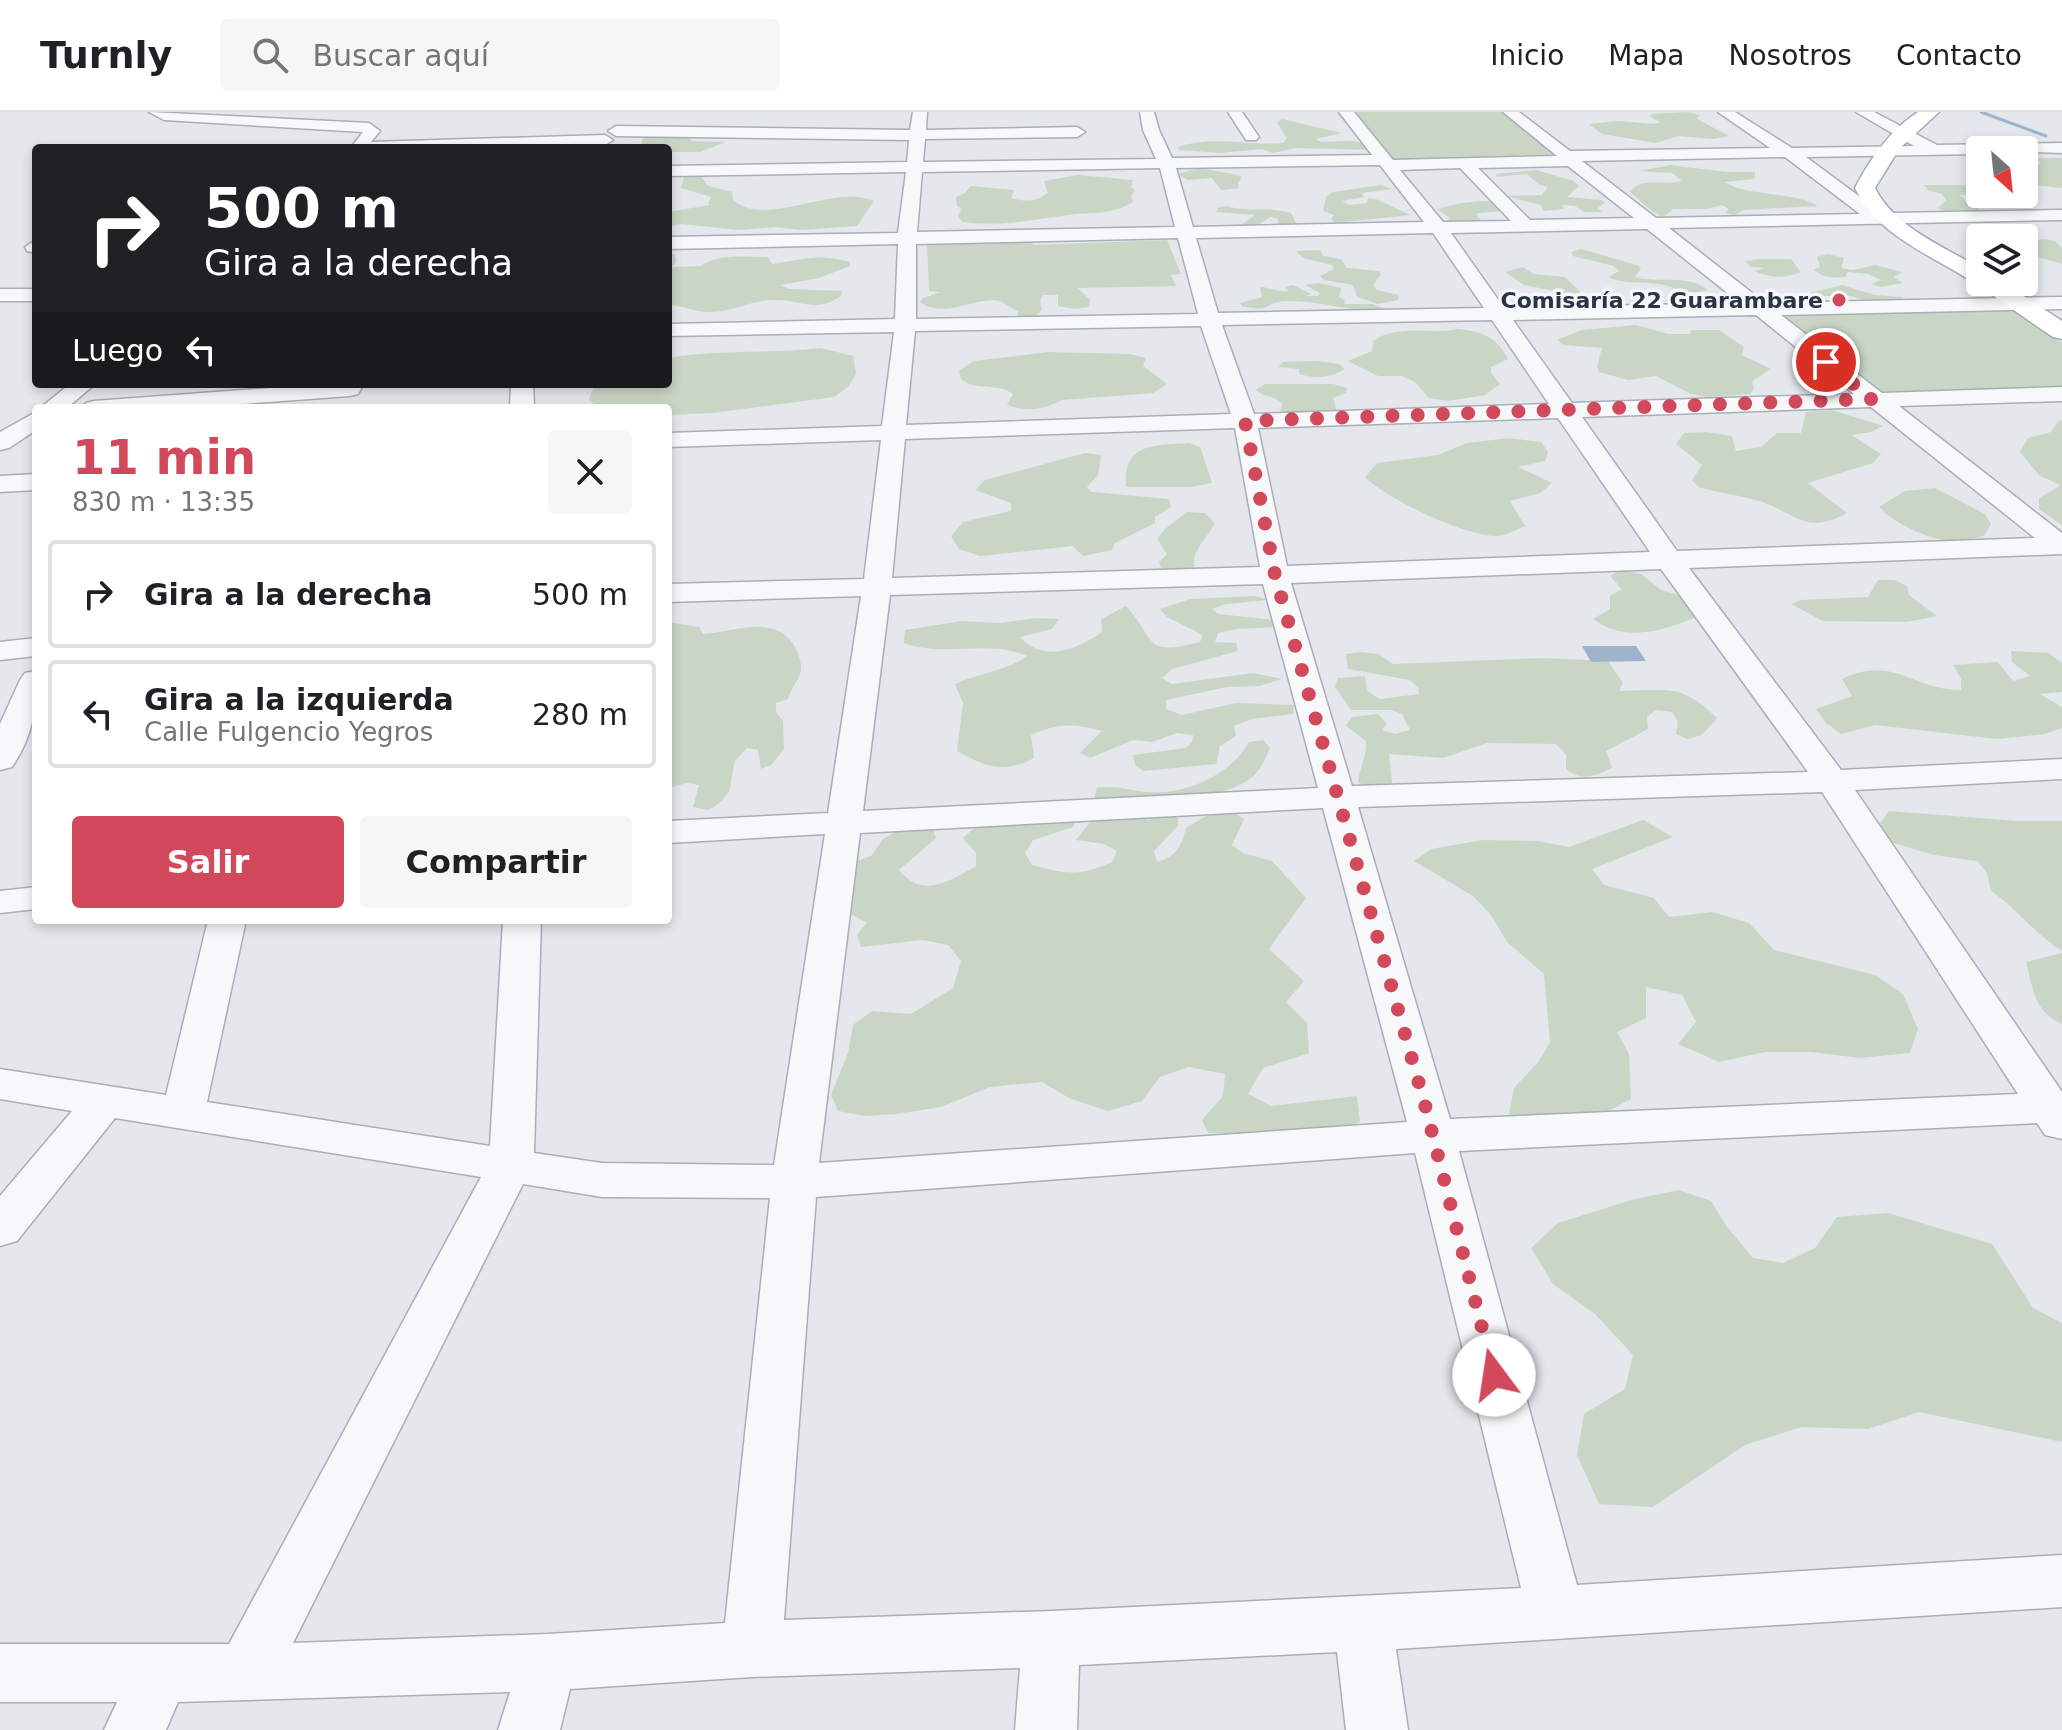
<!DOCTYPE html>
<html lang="es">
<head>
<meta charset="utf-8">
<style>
	body { margin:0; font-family:"DejaVu Sans",sans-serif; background:#f6f6f6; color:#202124; height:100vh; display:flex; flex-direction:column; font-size:30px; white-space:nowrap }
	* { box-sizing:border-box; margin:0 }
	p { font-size:26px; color:#757577 }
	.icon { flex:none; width:44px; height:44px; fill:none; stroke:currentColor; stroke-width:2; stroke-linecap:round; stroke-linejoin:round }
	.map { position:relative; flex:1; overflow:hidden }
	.drawer { position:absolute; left:32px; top:292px; width:640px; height:520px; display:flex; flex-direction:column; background:#fff; border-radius:8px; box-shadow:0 4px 12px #0003 }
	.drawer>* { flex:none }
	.guide { position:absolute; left:32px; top:32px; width:640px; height:244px; border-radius:8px; box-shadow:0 4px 12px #0003; background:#202124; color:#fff; overflow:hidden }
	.needle { width:52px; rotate:153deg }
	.controls { position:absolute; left:1966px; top:24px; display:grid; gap:16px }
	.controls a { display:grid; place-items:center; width:72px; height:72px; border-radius:8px; background:#fff; box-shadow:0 4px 12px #0003; font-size:40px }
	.pin { position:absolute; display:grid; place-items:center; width:68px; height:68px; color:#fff; margin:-34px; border:4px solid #fff; border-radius:50%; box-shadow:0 2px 8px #0007 }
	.me { position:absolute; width:88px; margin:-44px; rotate:346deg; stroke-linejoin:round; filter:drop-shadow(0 0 6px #0008) }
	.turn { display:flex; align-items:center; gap:28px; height:168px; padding:0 40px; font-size:36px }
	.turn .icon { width:104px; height:104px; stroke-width:2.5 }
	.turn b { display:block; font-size:56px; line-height:68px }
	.then { display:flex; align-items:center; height:76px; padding:0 40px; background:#0003; gap:16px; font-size:30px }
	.round { display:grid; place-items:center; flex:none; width:84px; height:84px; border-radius:8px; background:#f6f6f6 }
	.overview { display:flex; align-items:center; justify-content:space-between; height:136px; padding:0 40px }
	h1 { font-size:48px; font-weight:800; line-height:60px; color:#d1495b }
	.primary-button { display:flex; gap:16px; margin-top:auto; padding:16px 40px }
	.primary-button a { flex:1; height:92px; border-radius:8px; background:#d1495b; color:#fff; font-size:32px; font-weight:800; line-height:92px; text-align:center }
	.primary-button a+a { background:#f6f6f6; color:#202124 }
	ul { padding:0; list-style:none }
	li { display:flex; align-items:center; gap:24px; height:108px; margin:0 16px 12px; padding:0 24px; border:4px solid #e0e0e0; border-radius:8px }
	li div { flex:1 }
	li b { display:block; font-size:30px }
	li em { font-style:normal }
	header { display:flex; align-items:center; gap:48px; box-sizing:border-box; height:112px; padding:0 40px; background:#fff; border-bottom:2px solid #e0e0e0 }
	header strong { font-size:38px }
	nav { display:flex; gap:44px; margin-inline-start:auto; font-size:28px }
	.search { width:560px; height:72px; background:#f6f6f6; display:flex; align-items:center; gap:20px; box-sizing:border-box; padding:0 28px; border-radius:8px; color:#757577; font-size:30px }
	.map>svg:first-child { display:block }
</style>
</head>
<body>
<header>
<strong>Turnly</strong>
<div class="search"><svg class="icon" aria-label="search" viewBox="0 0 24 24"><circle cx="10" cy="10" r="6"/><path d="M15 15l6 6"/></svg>Buscar aquí</div>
<nav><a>Inicio</a><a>Mapa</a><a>Nosotros</a><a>Contacto</a></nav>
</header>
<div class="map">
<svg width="2062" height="1618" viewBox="0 0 2062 1618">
	<rect width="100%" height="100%" fill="#e4e7ec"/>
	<path fill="#c9d6c5" d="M1346,0H1509L1568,49L1388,53Z
		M1687,0L1700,3L1697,7L1729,24L1714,27L1678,24L1656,31L1602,22L1589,12L1618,9L1655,12L1660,10L1649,4L1653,2Z
		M1282,7L1341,21L1316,27L1321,30C1338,30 1360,25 1374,38L1296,36L1273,41L1262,37L1221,41L1179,38L1178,35C1213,23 1247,34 1283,31L1287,26L1277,11Z
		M649,23H688L691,29L726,30L700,40H668V36H641L643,25Z
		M2037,46H2062V76L2024,72V52H2041Z
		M1670,53L1727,60H1755L1754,67L1724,70C1753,86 1789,78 1818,94L1743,98L1735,103L1725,101L1729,97L1722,93L1707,97H1673L1663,105C1650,99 1641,89 1630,80C1641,64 1666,74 1682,69L1672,61L1639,59Z
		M1200,56L1238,63L1242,65L1238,71L1239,76L1221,78L1212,66L1188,68L1177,62Z
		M1536,58L1574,69L1579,74L1567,85L1601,88L1605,91L1598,96L1602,100H1584L1575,94L1562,93L1564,97L1543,99L1541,93L1506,84L1542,83L1548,75L1538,72L1527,62L1497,65L1496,62Z
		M689,63L701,64L708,74L732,80L733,88C767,117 834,71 874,89L857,114L801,118L775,115L739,118L681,112L668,115V100L710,93L708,91L711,85L681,76L684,65Z
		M1078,63L1133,68L1131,75L1135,78L1131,84L1133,90C1113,103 1091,100 1068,103C1032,108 998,115 962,110L958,104L961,97L957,93L956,85L965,81L971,74L1014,78L1011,86C1025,90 1036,90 1048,81L1044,69Z
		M1381,73L1392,77L1362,81L1364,85L1342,89L1349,93L1367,91L1368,86L1376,87L1410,103L1335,111L1331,107L1334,103L1323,99L1326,85L1333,80Z
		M1924,73H1980V81L1959,83L1966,89L1991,92L1973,93L1982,99C1967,101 1951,103 1938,96L1946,88L1942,82L1928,78Z
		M1484,89L1496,90L1505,99L1478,101L1476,103L1484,111H1443L1450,106L1437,97L1461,91Z
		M1227,94C1248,101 1270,94 1291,101L1297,113H1278V106L1270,105L1257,114L1241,113L1255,103L1216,100L1219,95Z
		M2045,127L2055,129L2062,136V152L2024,141V130Z
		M1167,128L1181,162L1171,163L1176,174L1078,176L1090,188L1089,195L1075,197L1058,194V183H1043L1040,189L1042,198L1031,208L1017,206L1018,199C1010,196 1004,189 995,188C972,187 942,207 920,190L923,186L941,180L929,179L927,132L1032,130L1033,133Z
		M1581,137L1637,153L1641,156L1635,165C1659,172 1687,161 1708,178C1691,183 1680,178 1664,173C1645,168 1627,174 1608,165L1619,159L1614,154L1573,144L1571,140Z
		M1320,138L1323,144L1341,147L1347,156L1379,159L1381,162L1373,173L1377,178L1399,183L1398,188L1378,192L1357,185L1353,173L1324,168L1320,164L1334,157L1332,153L1303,146L1296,139Z
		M668,142H675L676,150L671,155L701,154C717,141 748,145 768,145L772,152C805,148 815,141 850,150V154L819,166L780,173L789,177L842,179L841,184C816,202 800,187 774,188C752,188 733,200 711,200C695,201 683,193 668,193Z
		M1828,142L1844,146L1841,156L1853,158L1875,153L1902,160L1894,165L1903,171L1880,175L1872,172L1881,168L1868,162L1848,160L1845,165C1832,166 1824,166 1814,158L1820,155L1817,145Z
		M1759,147H1791L1801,160C1784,167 1771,166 1754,159L1765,156L1751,155L1745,149Z
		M1523,155L1533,162L1565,165L1585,185L1524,173L1505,160Z
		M1319,171L1341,176L1339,185L1345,188L1344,192H1372L1385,197L1381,200C1349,199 1320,189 1288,189C1264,189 1271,202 1242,194L1240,191L1262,185L1260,175C1270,175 1278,181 1289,179L1285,175L1293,173L1311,182L1306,184H1318L1320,181L1305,173Z
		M1842,173L1875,183L1902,185L1904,190C1886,190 1870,190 1854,185C1839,180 1827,188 1810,181Z
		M2001,197L2011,198L2062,231V281L1892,285L1875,281L1771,202Z
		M1636,213L1668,222H1690L1691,218H1719L1744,235L1742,243L1771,257L1752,269L1754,277L1750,282L1707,285L1691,282L1656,264L1628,268L1599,260L1597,254L1602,236L1564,233L1557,228L1582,218Z
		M1458,217C1481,219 1497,225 1508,247L1491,255V261L1500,272L1485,283L1448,289L1429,286L1415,270L1402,264H1378L1348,249L1372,239L1373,229C1397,212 1431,223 1458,217Z
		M821,236L853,244L856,262L848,275L834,285L712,301L668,303V296H598L589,287L595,272H668V246C718,237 770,242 821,236Z
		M1048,240L1130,242L1146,246L1143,254L1167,272L1153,281L1062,288C1043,298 1027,300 1007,293L1013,282C997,270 977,280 961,267L959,259L974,249Z
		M1318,249L1339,252L1345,257C1330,266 1316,267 1299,262V257L1278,255L1283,250Z
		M1265,272H1333L1347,276L1346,281L1333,286L1337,300L1299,304L1281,299L1282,291C1274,284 1264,285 1256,278Z
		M1832,298L1883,314L1871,320L1851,323L1881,342L1873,351L1808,371L1847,401C1805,424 1797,401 1759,389C1740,383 1718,381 1698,375L1692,368L1702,353L1676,332L1684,321L1706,320L1732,324L1736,339L1761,335L1777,321H1801L1806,300Z
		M2059,308L2062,309V413L2039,397V386L2061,373L2040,364L2020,340L2028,326L2051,320Z
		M1509,326L1541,330L1548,340L1545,349L1518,355L1552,371L1540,381L1510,389L1525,414C1516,418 1505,424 1496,424C1465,424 1386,387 1365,365L1377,351L1438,343L1467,331Z
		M1189,331L1200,335L1212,371L1191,375H1126C1123,330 1154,334 1189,331Z
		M1085,341L1101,343L1098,363L1087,375L1092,380L1169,387L1171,395L1155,405V411L1115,431L1112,438L1083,444L1073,434L980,444L959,437L951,424L963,410L1011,399V391L975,378L985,368Z
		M1935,376L1985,402L1991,412L1984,424C1974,426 1963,429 1953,429C1929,428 1895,412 1879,395L1905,379Z
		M1187,400L1205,401L1215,411C1208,426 1189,440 1195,458L1162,459L1159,450L1167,442L1157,427L1165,417Z
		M1621,458L1641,462L1661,478L1682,484L1696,505C1663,519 1625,531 1593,507L1610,497V484L1622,477L1610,464Z
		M1878,468H1894L1907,474L1909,483L1937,504L1907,510L1823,509L1791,492L1801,488L1868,485Z
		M1255,484L1268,488L1226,492L1212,497L1218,502L1275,508L1277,515L1236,517L1218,521L1215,530L1236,531L1238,539L1172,557L1162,566L1172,572L1253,561L1282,567L1260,574L1227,575L1166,588V597L1182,603L1236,591L1294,593L1293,602L1252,607L1234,614L1236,624L1220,634L1216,652L1143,659L1135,653L1133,643L1186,636L1192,630L1193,623L1177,621L1152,630L1133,628L1090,646L1080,641L1102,619C1075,611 1057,611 1031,623L1034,646C1005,662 985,655 957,639L963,591L955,572C977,562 1010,558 1027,544C988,527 945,546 904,531L905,518L962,509L1000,511L1036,506L1059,507L1052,517L1020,525C1043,551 1077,538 1102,520L1101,507L1126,494C1157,528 1142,545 1200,530L1203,523L1167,505L1160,497L1190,487Z
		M668,510L699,515L703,522C733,521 775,500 795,535C798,542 802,551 801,559C799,568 791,576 788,587L776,591V600L783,609L784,637L771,653L761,657L758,638L747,636L735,649C728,676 736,681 709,698L693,695L699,673L687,671L668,676Z
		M2011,539L2048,541L2062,551V580L2040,582L2062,595V616L2045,622L1997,627L1875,613L1841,622L1826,611L1816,597L1852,584L1842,567C1893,542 1912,578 1961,578V567L1953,553L1998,550L2013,569L2030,564L2012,550Z
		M1361,540L1379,542L1393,552L1543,546L1608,549L1623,571L1619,579C1667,578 1681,571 1717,606L1702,623L1687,627L1676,622L1678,610L1672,600L1656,598L1647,605L1648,617L1606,639L1612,656C1595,664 1582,670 1566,657V643L1556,632L1487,631L1443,646L1389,642L1392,671L1371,677L1358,670C1360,654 1367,645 1366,629L1346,614L1352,605L1378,602L1387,612L1382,618L1395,622L1410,618L1402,602L1391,598H1351L1335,575L1338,566L1365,564L1367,579L1380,587L1419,582L1418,576L1410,568L1348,557L1346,542Z
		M1263,628L1270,636C1266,646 1260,659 1251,666C1216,692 1134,693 1094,687L1097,676C1120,673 1125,678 1146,680C1184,684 1231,663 1249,630Z
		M1169,696L1178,706V714L1154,739L1157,750C1177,744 1181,735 1186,716L1206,704L1234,700L1244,707L1232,733L1243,741L1272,749L1306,786L1269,837L1304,869L1286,890L1307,911L1309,941L1263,956L1248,982L1271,994L1357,984L1360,1010L1328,1023L1208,1021L1202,1008L1223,984L1225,962L1189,955L1160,965L1142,989L1108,999L1069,986L1042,970L990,975L941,995L896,1002L865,1004L838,999L831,983L848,941L853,913L872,899L911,902L953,876L961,849L948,833L923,828L861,835L857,823L867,811L849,801L841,755L871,744L883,727L901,717L920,715L933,717L936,726L899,758C923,787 948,770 976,754V741L963,726L980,711L1071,706L1075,710L1073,715L1033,728L1025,741L1032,753C1066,762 1079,765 1112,750L1117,739L1104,732L1076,728L1089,711L1113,699L1149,708Z
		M1889,699L2018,709H2062V839C2034,822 2018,797 1991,779L1987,761L1977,749L1934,743L1887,729L1880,711Z
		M1643,708L1673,725L1592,757L1604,773L1654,786L1669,805L1712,800L1749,811L1774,838L1875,863L1903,882L1918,917L1910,941L1860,946L1811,940H1765L1719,950L1678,932L1696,910L1682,883L1646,875V906L1617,920L1629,942L1631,987L1580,1014L1508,1008L1514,976L1539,949L1550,930L1544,862L1507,830L1491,803L1473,784L1414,749L1431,737L1483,728L1537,729L1569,735Z
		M2062,841V912C2034,900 2033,876 2026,850Z
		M1679,1078L1711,1089L1727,1115L1753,1146L1783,1151L1815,1136L1837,1105L1888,1101L1992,1132L2033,1196L2062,1211V1330L1919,1300L1868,1317L1801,1315L1745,1333L1653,1395L1599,1392L1577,1343L1584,1302L1625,1277L1633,1243L1595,1202L1553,1172L1531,1136L1558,1111L1635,1087Z"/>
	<path fill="#9fb4cc" d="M1582,534H1636L1646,549L1591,550Z"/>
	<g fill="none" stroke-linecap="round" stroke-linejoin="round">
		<path stroke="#9fb4cc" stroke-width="3" d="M1981,0L2046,24"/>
		<defs>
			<path id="minor" d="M149,0L369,11L380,19L371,30L605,23L613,28L605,33L355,36L353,33L363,20L164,8Z
				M913,0H927L926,18L1077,15L1085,20L1077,25L925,27L923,50L1156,47L1143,18L1140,0H1154L1159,18L1172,46L1372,43L1339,0H1354L1393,48L1557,44L1503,0H1519L1570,39L1770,36L1718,0H1735L1792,36L1914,34L1856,0H1874L1937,33L2062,31V41L1980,38V42L1806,45L1875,96L1892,101L2062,98V108L1669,116L1765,191L2062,185V197L1781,203L1882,281L2062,275V289L1899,294L2062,421V442L1689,456L1841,658L2062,647V667L1855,678L2062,980V1027L2045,1023L2037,1011L1459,1039L1577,1473L2062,1443V1495L1396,1537L1408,1618H1346L1337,1540L1079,1553L1077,1618H1015L1020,1556L752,1565L570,1577L560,1618H498L510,1580L178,1590L166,1618H104L117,1590H0V1532H229L481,1065L115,1006L17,1129L0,1134V1084L72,999L0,987V957L166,983L208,808H246L207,990L490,1034L503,808H541L534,1041L602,1051L774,1053L825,722L668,731V709L828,701L861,484L668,490V472L864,467L881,328L668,335V321L882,314L894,220L668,224V212L895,207L898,132L668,137V125L898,121L906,60L668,64V54L907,50L909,28L616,24L608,19L616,14L910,18ZM1785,45L1860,102L1656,106L1582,49ZM1380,53L1424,110L1193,115L1176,56ZM1568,54L1634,106L1530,108L1478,56ZM1160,56L1175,115L917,120L922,60ZM1460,56L1511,109L1443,110L1400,58ZM1647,117L1740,191L1504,196L1451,121ZM1433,121L1484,196L1218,201L1196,126ZM1178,126L1198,202L916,207V132ZM1756,203L1854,282L1572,291L1513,208ZM1492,208L1549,292L1254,302L1222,213ZM1201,214L1231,302L906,313L915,219ZM1871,295L2035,426L1677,439L1582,305ZM1558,306L1650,440L1287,454L1258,316ZM1235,316L1260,455L892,466L905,327ZM1661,457L1808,660L1352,674L1291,471ZM1263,472L1318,676L863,699L890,483ZM1822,680L2018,982L1450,1007L1358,695ZM1323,696L1407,1010L819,1051L860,721ZM1415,1041L1521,1476L1051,1499L784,1508L816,1085ZM523,1072L602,1085L770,1086L725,1511L548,1522L293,1531Z
				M1228,0H1242L1259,25L1256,28H1246Z
				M34,129L36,141L27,139L25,135Z
				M0,177H36V189H0Z
				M70,272H95L67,296H40Z
				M325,272H357L361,277L358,282L350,284L187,296H82L86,291L94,289Z
				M511,272H533L534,296H510Z
				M36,300V318L9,336L0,338V320Z
				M36,362V378L0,380V364Z
				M36,526V544L0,548V530Z
				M36,559C36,596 34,623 12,655L0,658V612L20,568L25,561Z
				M36,775V797L0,801V779Z"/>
			<path id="major" d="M1918,0H1939L1899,37L1875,76C1894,115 1944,135 1980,156V170H2002L2062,209V227L2053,225C2027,208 2002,189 1976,172C1934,144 1878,125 1855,76C1870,47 1890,18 1918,0Z"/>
		</defs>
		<use href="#minor" stroke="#a9aeb7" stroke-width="3"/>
		<use href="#major" stroke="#a3abb8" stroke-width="3"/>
		<use href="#minor" fill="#f7f8fa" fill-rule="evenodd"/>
		<use href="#major" fill="#fff" fill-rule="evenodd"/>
	</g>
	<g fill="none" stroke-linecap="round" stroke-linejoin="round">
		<path stroke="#d1495b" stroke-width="14" stroke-dasharray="0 25.2" d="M1494,1263L1425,993L1275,463L1245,309L1872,287L1826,250"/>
	</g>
	<circle fill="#d1495b" stroke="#f4f6f9" stroke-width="3" cx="1839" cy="188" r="8"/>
	<g text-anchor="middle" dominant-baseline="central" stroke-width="7" stroke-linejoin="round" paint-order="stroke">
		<g font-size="22" font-weight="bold" fill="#2b3445" stroke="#f4f6f9" text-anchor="end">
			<text x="1823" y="188">Comisaría 22 Guarambare</text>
		</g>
	</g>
</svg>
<div class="controls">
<a><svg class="needle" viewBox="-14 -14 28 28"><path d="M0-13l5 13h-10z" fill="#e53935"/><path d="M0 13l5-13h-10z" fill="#757577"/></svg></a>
<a><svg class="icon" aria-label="layers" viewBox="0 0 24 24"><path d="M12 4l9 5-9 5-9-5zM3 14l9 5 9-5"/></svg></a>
</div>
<div class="pin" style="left:1826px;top:250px;background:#d93025"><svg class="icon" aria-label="arrive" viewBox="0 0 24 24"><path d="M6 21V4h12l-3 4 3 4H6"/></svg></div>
<svg class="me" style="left:1494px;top:1263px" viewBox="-20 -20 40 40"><circle r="19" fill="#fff"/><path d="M0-13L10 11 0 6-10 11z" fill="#d1495b"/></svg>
<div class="guide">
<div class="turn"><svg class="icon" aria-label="right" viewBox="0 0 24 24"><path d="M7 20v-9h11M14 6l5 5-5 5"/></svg><div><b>500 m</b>Gira a la derecha</div></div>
<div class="then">Luego<svg class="icon" aria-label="left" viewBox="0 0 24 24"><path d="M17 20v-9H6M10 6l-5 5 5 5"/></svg></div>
</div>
<section class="drawer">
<div class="overview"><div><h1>11 min</h1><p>830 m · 13:35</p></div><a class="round"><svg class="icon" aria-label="close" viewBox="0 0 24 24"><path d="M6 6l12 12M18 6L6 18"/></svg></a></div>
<ul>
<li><svg class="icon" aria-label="right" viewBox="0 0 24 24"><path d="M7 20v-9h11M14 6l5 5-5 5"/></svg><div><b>Gira a la derecha</b></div><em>500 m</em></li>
<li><svg class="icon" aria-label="left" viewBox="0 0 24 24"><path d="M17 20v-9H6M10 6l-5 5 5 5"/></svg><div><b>Gira a la izquierda</b><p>Calle Fulgencio Yegros</p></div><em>280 m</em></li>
</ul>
<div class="primary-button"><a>Salir</a><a>Compartir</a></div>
</section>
</div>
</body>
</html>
